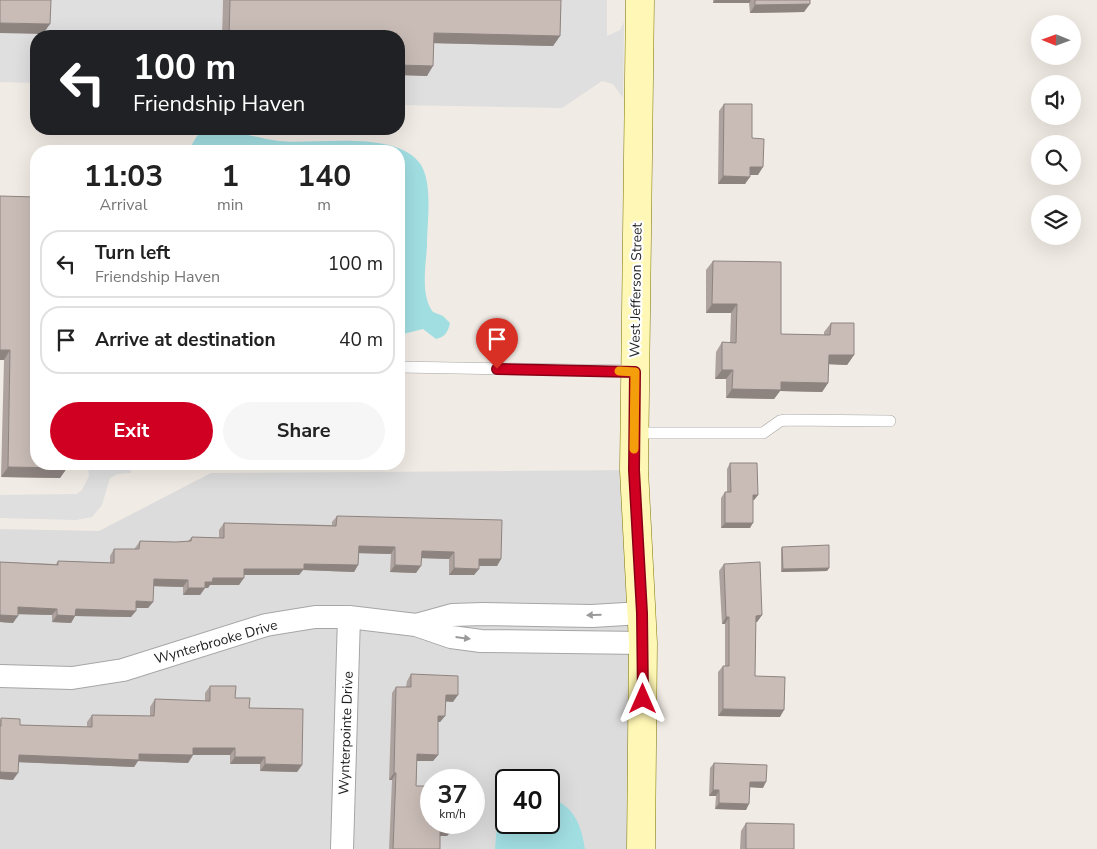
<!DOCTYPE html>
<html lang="en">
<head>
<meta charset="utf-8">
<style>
	body { margin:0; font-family:"Nunito Sans",sans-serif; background:#f6f6f6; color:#222; height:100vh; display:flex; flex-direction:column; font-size:19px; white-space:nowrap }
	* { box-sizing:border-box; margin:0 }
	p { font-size:16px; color:#767676 }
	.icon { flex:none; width:28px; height:28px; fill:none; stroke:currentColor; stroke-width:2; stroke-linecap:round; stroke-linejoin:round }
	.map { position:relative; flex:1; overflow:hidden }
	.panel { position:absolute; left:30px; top:145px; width:375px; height:325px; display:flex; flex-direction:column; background:#fff; border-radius:20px; box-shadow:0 5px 20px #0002 }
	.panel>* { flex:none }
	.top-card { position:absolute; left:30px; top:30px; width:375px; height:105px; border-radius:20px; box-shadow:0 5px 20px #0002; background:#202124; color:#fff; overflow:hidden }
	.needle { width:32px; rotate:271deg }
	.tools { position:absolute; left:1031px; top:15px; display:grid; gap:10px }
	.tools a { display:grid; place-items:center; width:50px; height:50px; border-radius:50%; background:#fff; box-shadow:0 5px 20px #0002; font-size:25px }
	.speed { position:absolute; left:420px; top:769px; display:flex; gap:10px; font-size:25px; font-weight:700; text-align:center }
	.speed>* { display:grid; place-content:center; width:65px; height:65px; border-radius:50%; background:#fff; box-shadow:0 5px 20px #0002; line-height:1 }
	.speed small { font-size:12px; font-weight:400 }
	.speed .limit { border:2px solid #111; border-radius:8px; background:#fff; color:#111 }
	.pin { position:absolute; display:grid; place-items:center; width:42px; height:42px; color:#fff; margin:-51px -21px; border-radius:50% 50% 50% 0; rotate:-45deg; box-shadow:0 0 5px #0007 }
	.pin .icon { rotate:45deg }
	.me { position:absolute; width:55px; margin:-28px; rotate:0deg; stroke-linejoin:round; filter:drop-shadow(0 0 4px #0008) }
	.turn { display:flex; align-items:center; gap:18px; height:105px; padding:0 20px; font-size:22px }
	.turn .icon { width:65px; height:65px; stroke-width:2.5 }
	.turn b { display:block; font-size:35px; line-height:42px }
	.eta { display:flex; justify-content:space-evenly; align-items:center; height:85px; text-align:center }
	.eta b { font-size:30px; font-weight:700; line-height:35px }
	.cta { display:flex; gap:10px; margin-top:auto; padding:10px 20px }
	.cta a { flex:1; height:58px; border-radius:30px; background:#cf0021; color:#fff; font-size:20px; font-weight:700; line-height:58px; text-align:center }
	.cta a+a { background:#f6f6f6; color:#222 }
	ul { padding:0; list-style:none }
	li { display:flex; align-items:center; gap:15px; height:68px; margin:0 10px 8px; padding:0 10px; border:2px solid #e0e0e0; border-radius:20px }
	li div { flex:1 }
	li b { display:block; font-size:19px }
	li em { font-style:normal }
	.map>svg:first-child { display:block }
</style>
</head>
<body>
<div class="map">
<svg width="1097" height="849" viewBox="0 0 1097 849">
	<rect width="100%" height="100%" fill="#f1ebe5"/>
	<path fill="#dddcdc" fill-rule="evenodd" d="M634,470L641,849H0V529L99,531L211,473ZM431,780H474V822H431ZM506,780H549V822H506Z"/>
	<path fill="#dfdfdf" d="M44,0H223L222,36H36V83L0,82V33Z
		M554,0H607V36L620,30L624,22L623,98L613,84L602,81L562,108L399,105V75L427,76V43Z
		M83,464H131V473L118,474L110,478L102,505L92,517L76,520L0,518V495L77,494L82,490L89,476L88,468Z"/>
	<path fill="#a1dee2" d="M208,129C233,129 254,138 279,141C316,145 398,129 421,165C433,184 427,223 427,245C426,265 420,295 433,312L443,316L450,323C448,332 445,337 436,339L423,329L399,335V151H188L197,136Z
		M549,797C574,806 581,824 585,849H495L497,823L503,804L506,802V822H549Z"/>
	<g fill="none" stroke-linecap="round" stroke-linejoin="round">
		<defs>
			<path id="lane" d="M399,367L635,371
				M634,433H763L780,421L786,420L890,421"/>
			<path id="street" d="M416,625L451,637L481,641L643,643
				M0,676L72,678L123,670L266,625L315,617H349L416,625L452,615L483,614L592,616L642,613
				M342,849L349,617"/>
			<path id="secondary" d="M640,0L634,470L643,643L641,849"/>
		</defs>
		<use href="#lane" stroke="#a6a6a6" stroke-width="12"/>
		<use href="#street" stroke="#a6a6a6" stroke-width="24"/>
		<use href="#secondary" stroke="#7d7600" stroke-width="29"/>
		<use href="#lane" stroke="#fff" stroke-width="11"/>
		<use href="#street" stroke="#fff" stroke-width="22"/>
		<use href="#secondary" stroke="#fff7b5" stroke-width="28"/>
	</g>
	<path fill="#ada29d" d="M223,0H561L560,36L553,46L434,43L427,76L399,75V36H222Z
		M713,0H810L804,12L750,13L749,3H713Z
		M724,104L752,138L758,175H750L745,184H718L719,111Z
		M0,196L36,464L67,468L60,478L1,477L4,360H0Z
		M713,261L781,334L824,335V332L831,323L854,355L847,365L829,364L828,383L822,392L780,391L774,399L726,398V379H715L716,352L722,342L730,343L731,313H706V270Z
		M730,463L758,495L754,500H753L750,528H721V498L725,492H727V469Z
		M337,516L501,559L497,566H479V569L474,575H449V559L422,558L416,573L390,572L391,554L359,553L358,565L354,572L303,570L299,575H244L239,585H210L208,588H205L200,595H183V587L153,586V602L148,608H136L131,617L75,616L71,623L52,622V615L18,614L13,623L0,622V562L56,564L58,561L110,563V556L114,549H135V548L140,541L176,542L188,541L192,537L219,538V530L224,523L332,525V522Z
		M782,547L829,568L827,571L781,572V549Z
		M724,564L762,615L757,622H755V676L780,717L718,716V672L723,666H725V624H722L719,571Z
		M411,674L453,702L445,701V716L440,722H438V755L433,761H417L416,786L460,825H452V830L447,836H440V849H389L392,780H389L392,693L396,687H406L407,681Z
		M210,686L235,698L249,708L302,765L297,772L260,771V764H230V755H193L188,763L138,761L134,767L18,762L13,780L0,779V720L1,718L20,725L87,727V722L92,715L150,716V707L155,699L205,701V693Z
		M714,763L763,788L750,787L746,810L715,809L716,796H709L710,768Z
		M746,823L794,849H740L741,831Z"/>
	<path fill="#8d8480" d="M715,0H751L749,3H713Z
		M810,4L804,12L750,13L755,5Z
		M0,23L50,24L43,34L0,33Z
		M434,33L560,36L553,46L427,43Z
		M399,65L433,66L427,76L399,75Z
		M750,167H763L758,175H745Z
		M723,176L750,177L745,184H718Z
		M712,304H737L731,313H706Z
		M0,350H10L4,360H0Z
		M829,355H854L847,365L823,364Z
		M722,370H733L726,379H715Z
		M781,382L828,383L822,392L780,391L774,399L726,398L732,389Z
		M8,467L67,468L60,478L1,477Z
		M753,495H758L754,500H749Z
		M725,523H753L750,528H721Z
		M359,546L395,547L391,554L354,553Z
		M422,551L454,552L449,559L417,558Z
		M479,559H501L497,566H474Z
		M304,564L358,565L354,572L303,570L299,575H240L244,569Z
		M395,565L421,566L416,573L390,572Z
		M454,568L479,569L474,575H449Z
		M829,568L827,571L781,572L783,569Z
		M213,578H244L239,585H210L208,588H200L205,582Z
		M154,579L188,580L183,587L149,586Z
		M188,588H205L200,595H183Z
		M136,601L153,602L148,608H131Z
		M18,607L57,609L52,615L13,614Z
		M76,609L136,611L131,617L75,616L71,623L52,622L57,615Z
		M0,615L18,616L13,623L0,622Z
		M762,615L757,622H751L756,616Z
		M726,617H729L725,624H722Z
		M446,695H458L453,702L441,701Z
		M723,709L784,710L780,717L718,716Z
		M438,716H445L440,722H434Z
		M193,748H235L230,755H188Z
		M139,754L193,755L188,763L138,761L134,767L14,762L19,755Z
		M417,754L438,755L433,761H412Z
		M235,757H265L260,764H230Z
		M265,764L302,765L297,772L260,771Z
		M0,772L18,773L13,780L0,779Z
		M394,773H396L392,780H389Z
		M750,782H766L763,788L746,787Z
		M713,790H719L716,796H709Z
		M719,803L749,804L746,810L715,809Z
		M449,822H462L460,825H448Z
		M440,829L452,830L447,836H436Z"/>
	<path fill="#c9bcb7" stroke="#8d8480" d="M0,0H51L50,24L0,23Z
		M230,0H561L560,36L434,33L433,66L399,65V36H229Z
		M755,0H810V4L755,5Z
		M724,104H752V138L764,139L763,167H750V177L723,176Z
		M0,196L36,197V464H67V468L8,467L10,350H0Z
		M713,261L781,262V334L830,335L831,323H854V355H829L828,383L781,382V390L732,389L733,370H722V342L736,343L737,304H712Z
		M730,463H757L758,495H753V523H725V492H731Z
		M337,516L502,520L501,559H479V569L454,568V552L422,551L421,566L395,565V547L359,546L358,565L304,564V569H244V578H213L212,582H205V588H188V580L154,579L153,602L136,601V611L76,609L75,616L57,615V609L18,607V616L0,615V562L58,565V561L114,563V549H139L140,541L176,542L191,541L192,537L224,538V523L336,526Z
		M829,545V568L783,569L782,547Z
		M760,562L762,615L756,616L755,676L785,677L784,710L723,709V666H729V617H726L724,564Z
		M411,674L458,676V695H446L445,716H438V755L417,754L416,786H431V822H452V830L440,829V849H393L396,773H394L396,687H411Z
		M210,686H236L235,698H250L249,708L303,709L302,765L265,764V757H235V748H193V755L139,754V760L19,755L18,773L0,772V726H1V718L20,719V725L92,727V715L154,716L155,699L210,701Z
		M714,763L767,765L766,782H750L749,804L719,803V790H713Z
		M746,823L794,824V849H746Z"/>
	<defs><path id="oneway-solid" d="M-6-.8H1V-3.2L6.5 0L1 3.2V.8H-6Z" transform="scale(1.25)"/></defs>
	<g fill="#9a9a9a">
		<use href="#oneway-solid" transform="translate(594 615) rotate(178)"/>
		<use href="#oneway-solid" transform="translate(463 638) rotate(7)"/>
	</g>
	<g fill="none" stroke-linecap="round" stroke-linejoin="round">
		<defs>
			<path id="route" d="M497,369L635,372L634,470L642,613L643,699"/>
		</defs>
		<use href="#route" stroke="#870015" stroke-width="12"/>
		<use href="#route" stroke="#cf0021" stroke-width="9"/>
		<path stroke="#f59e0b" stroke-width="9" d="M619,371L635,372L634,449"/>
	</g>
	<g text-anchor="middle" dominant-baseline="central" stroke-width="4.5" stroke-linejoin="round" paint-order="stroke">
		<g font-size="14" fill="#1f1f1f" stroke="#fff">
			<text transform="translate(636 290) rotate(-89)">West Jefferson Street</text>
			<text transform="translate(216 642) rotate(-16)">Wynterbrooke Drive</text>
			<text transform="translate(346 733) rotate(-88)">Wynterpointe Drive</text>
		</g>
	</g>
</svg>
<div class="tools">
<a><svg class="needle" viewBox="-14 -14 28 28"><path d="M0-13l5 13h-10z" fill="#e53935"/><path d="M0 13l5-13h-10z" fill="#767676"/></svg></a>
<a><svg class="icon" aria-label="sound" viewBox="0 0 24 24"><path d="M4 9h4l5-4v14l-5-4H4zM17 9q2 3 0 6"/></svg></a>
<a><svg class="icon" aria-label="search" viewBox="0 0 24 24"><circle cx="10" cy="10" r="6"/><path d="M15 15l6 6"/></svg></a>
<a><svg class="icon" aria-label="layers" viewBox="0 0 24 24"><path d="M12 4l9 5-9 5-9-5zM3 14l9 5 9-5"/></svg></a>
</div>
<div class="speed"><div>37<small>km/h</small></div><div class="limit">40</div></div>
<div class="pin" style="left:497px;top:369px;background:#d93025"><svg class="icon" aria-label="arrive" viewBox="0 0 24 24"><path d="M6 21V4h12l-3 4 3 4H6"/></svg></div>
<svg class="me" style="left:643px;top:699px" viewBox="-20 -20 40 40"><path d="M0-17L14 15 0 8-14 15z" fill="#cf0021" stroke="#fff" stroke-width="4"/></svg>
<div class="top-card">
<div class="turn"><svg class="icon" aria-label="left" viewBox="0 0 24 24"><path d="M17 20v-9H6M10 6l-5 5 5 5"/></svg><div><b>100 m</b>Friendship Haven</div></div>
</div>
<section class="panel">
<div class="eta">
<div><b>11:03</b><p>Arrival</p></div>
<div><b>1</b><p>min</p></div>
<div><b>140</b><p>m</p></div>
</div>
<ul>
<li><svg class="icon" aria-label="left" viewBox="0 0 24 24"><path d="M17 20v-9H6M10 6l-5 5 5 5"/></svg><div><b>Turn left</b><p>Friendship Haven</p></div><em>100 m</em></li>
<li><svg class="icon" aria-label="arrive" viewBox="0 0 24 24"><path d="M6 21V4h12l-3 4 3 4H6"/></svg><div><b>Arrive at destination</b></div><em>40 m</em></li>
</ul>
<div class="cta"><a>Exit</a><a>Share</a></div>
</section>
</div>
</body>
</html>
